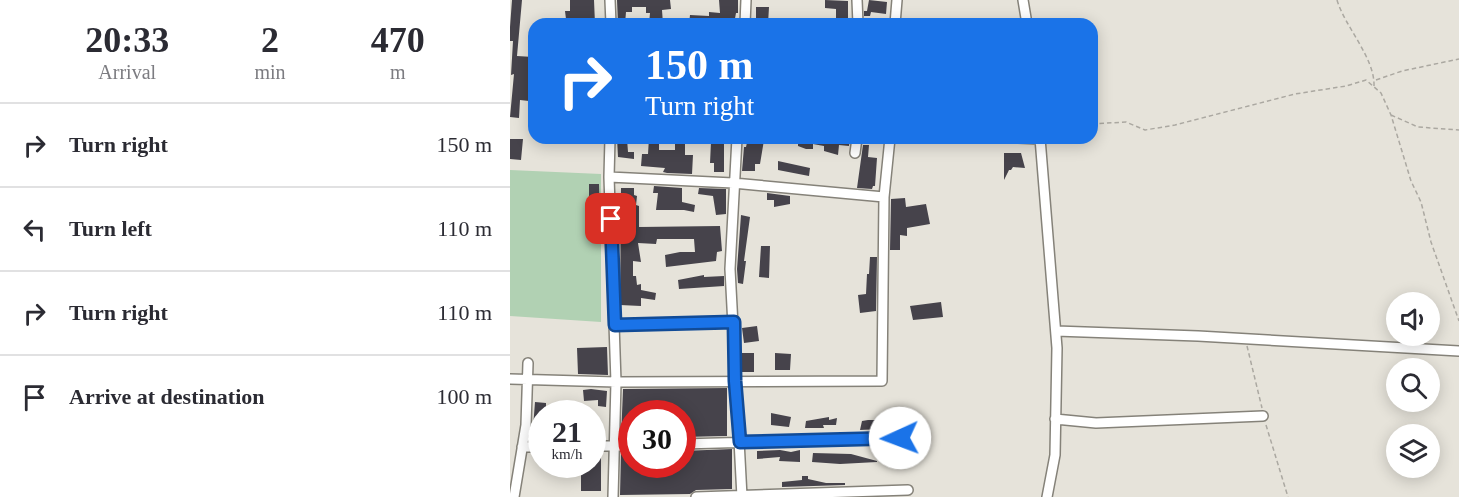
<!DOCTYPE html>
<html lang="en">
<head>
<meta charset="utf-8">
<style>
	body { margin:0; font-family:"Times New Roman",serif; background:#f7f7f7; color:#2b2b33; height:100vh; display:flex; flex-direction:column; font-size:22px; white-space:nowrap }
	* { box-sizing:border-box; margin:0 }
	p { font-size:20px; color:#7c7c81 }
	.icon { flex:none; width:33px; height:33px; fill:none; stroke:currentColor; stroke-width:2; stroke-linecap:round; stroke-linejoin:round }
	.map { position:relative; flex:1; overflow:hidden }
	.drawer { display:flex; flex-direction:column; background:#fff; width:510px }
	.drawer>* { flex:none }
	.guide { position:absolute; left:18px; top:18px; width:570px; height:126px; border-radius:18px; box-shadow:0 3px 15px #0003; background:#1a73e8; color:#fff; overflow:hidden }
	.tools { position:absolute; left:876px; top:292px; display:grid; gap:12px }
	.tools a { display:grid; place-items:center; width:54px; height:54px; border-radius:50%; background:#fff; box-shadow:0 3px 15px #0003; font-size:30px }
	.speed { position:absolute; left:18px; top:400px; display:flex; gap:12px; font-size:30px; font-weight:700; text-align:center }
	.speed>* { display:grid; place-content:center; width:78px; height:78px; border-radius:50%; background:#fff; box-shadow:0 3px 15px #0003; line-height:1 }
	.speed small { font-size:15px; font-weight:400 }
	.speed .limit { border:9px solid #d22; background:#fff; color:#111 }
	.pin { position:absolute; display:grid; place-items:center; width:51px; height:51px; color:#fff; margin:-26px; border-radius:12px; box-shadow:0 3px 9px #0006 }
	.me { position:absolute; width:66px; margin:-33px; rotate:268deg; stroke-linejoin:round; filter:drop-shadow(0 0 4px #0008) }
	.turn { display:flex; align-items:center; gap:21px; height:126px; padding:0 18px; font-size:27px }
	.turn .icon { width:78px; height:78px; stroke-width:2.5 }
	.turn b { display:block; font-size:42px; line-height:51px }
	.eta { display:flex; justify-content:space-evenly; align-items:center; height:102px; text-align:center }
	.eta b { font-size:36px; font-weight:600; line-height:42px }
	ul { padding:0; list-style:none }
	li { display:flex; align-items:center; gap:18px; height:84px; padding:0 18px; border-top:2px solid #e1e1e2 }
	li div { flex:1 }
	li b { display:block; font-size:22px }
	li em { font-style:normal }
	main { display:flex; flex:1; min-height:0 }
	.map>svg:first-child { display:block }
</style>
</head>
<body>
<main>
<section class="drawer">
<div class="eta">
<div><b>20:33</b><p>Arrival</p></div>
<div><b>2</b><p>min</p></div>
<div><b>470</b><p>m</p></div>
</div>
<ul>
<li><svg class="icon" aria-label="right" viewBox="0 0 24 24"><path d="M7 20v-9h11M14 6l5 5-5 5"/></svg><div><b>Turn right</b></div><em>150 m</em></li>
<li><svg class="icon" aria-label="left" viewBox="0 0 24 24"><path d="M17 20v-9H6M10 6l-5 5 5 5"/></svg><div><b>Turn left</b></div><em>110 m</em></li>
<li><svg class="icon" aria-label="right" viewBox="0 0 24 24"><path d="M7 20v-9h11M14 6l5 5-5 5"/></svg><div><b>Turn right</b></div><em>110 m</em></li>
<li><svg class="icon" aria-label="arrive" viewBox="0 0 24 24"><path d="M6 21V4h12l-3 4 3 4H6"/></svg><div><b>Arrive at destination</b></div><em>100 m</em></li>
</ul>
</section>
<div class="map">
<svg width="949" height="497" viewBox="0 0 949 497">
	<rect width="100%" height="100%" fill="#e6e3da"/>
	<path fill="#b1d1b3" d="M0,170L91,174V322L0,316Z"/>
	<path fill="#46434b" d="M2,0H12L7,56L23,57L20,86H24V95H19V101L10,100L9,118L0,117L4,74L1,75L3,41H0V27Z
		M60,0H84L85,24H62L61,18L56,19L55,11H60Z
		M107,0H160L161,9L152,10L153,24H139L140,13H136V7H122V12H116L115,24H108Z
		M209,0H228V13H226L224,24H179L180,15L199,16V12L210,13Z
		M315,0L338,1V24H326V9L315,8Z
		M359,0L377,2L376,14L361,12L360,16H354V11H357Z
		M246,7H259L258,24L246,23Z
		M107,138L117,139L118,152H124V159L108,157Z
		M139,138H149V150H165V142H175V155H183L182,174L157,173L153,172L155,168L131,166L132,154H138Z
		M204,138H214V172H204V163H200L201,142H205Z
		M238,138L254,140L250,164H245V171H232L234,147H236Z
		M270,138H340L339,146L329,145L328,155L314,151V146L303,144V149H296L288,146V144L270,142Z
		M0,139H13L11,160L0,159Z
		M353,145H359L358,157L367,158L365,186H363L362,189L347,188Z
		M494,153H511L515,168L503,167L501,170H499L494,180Z
		M268,161L300,168L299,176L268,170Z
		M79,184H89L90,228H79Z
		M144,186L172,188V202L185,205L184,212L174,210H146L148,193H143Z
		M111,188H124V195L127,196L126,205L129,206V227L210,226L212,251L207,252L206,261L156,267L155,255L170,252H185L184,239H147L146,244L128,243L131,262L123,261V276H126L127,285L131,284V290L146,293L145,300L131,298V306L110,305Z
		M189,188L216,189V214L206,215L203,196L188,194Z
		M257,193L280,196V204L264,207V200H257Z
		M395,198L396,207L416,204L420,224L397,228V236L390,235V250H380L381,199Z
		M231,215L240,217L234,261H236L233,284L228,283L227,269Z
		M251,246H260L259,278L249,277Z
		M360,257H367L366,311L350,313L348,295L356,294L357,274H359Z
		M194,275V277L214,276V286L169,289L168,280Z
		M431,302L433,317L403,320L400,306Z
		M247,326L249,341L234,343L232,328Z
		M97,347L98,375L68,374L67,348Z
		M231,353H244V372H232Z
		M265,353L281,354L280,370H265Z
		M217,388V436L172,437V414H122V439H111L113,389Z
		M81,389L97,391L96,407L88,406V400L74,401L73,390Z
		M25,402L36,403V414H32V428H23Z
		M261,413L281,417L279,427L261,425Z
		M319,417V420L327,418L326,425H313L314,428H295L296,421Z
		M358,420H370V429L350,430L352,421Z
		M222,449V489L186,490L180,494L110,495L111,453H122V465H172V451Z
		M270,450L281,452L290,450V462L269,461L270,457L247,459V451Z
		M82,453H91V491H71V465H82Z
		M303,453L341,454L367,461V462L330,464L302,462Z
		M292,476H298V479L316,483H335V485L272,487V482L292,480Z"/>
	<g fill="none" stroke-linecap="round" stroke-linejoin="round">
		<defs>
			<path id="minor" d="M100,0L101,24
				M347,0L348,24
				M513,0L517,24
				M235,24L236,0
				M385,24L387,0
				M100,138L99,177L106,382L103,497
				M227,138L220,269L232,497
				M508,138L530,139
				M530,138L547,348L545,455L537,497
				M345,153L347,138
				M99,177L223,183L374,197
				M105,325L224,322
				M546,331L688,336L949,351
				M0,379L106,382L372,381L374,197L380,138
				M545,419L586,423L753,416
				M172,444L390,438
				M82,446H122
				M12,447H32
				M4,497L16,425L18,363
				M186,497L398,490"/>
		</defs>
		<use href="#minor" stroke="#858279" stroke-width="12"/>
		<path stroke="#aba8a1" stroke-width="1.5" stroke-dasharray="4.5 3" stroke-linecap="butt" d="M827,0C835,27 865,58 864,86
			M866,80L892,71L949,59
			M881,115L908,127L949,130
			M582,124L616,122L635,130L665,125L785,94L836,86L856,80L871,93L881,115L901,181L911,202L921,242L949,321
			M737,346L752,408
			M756,425L778,497"/>
		<use href="#minor" stroke="#fff" stroke-width="9"/>
	</g>
	<g fill="none" stroke-linecap="round" stroke-linejoin="round">
		<defs>
			<path id="route" d="M101,219L105,325L224,322L225,381L230,442L390,438"/>
		</defs>
		<use href="#route" stroke="#114b97" stroke-width="15"/>
		<use href="#route" stroke="#1a73e8" stroke-width="10"/>
	</g>
</svg>
<div class="tools">
<a><svg class="icon" aria-label="sound" viewBox="0 0 24 24"><path d="M4 9h4l5-4v14l-5-4H4zM17 9q2 3 0 6"/></svg></a>
<a><svg class="icon" aria-label="search" viewBox="0 0 24 24"><circle cx="10" cy="10" r="6"/><path d="M15 15l6 6"/></svg></a>
<a><svg class="icon" aria-label="layers" viewBox="0 0 24 24"><path d="M12 4l9 5-9 5-9-5zM3 14l9 5 9-5"/></svg></a>
</div>
<div class="speed"><div>21<small>km/h</small></div><div class="limit">30</div></div>
<div class="pin" style="left:101px;top:219px;background:#d93025"><svg class="icon" aria-label="arrive" viewBox="0 0 24 24"><path d="M6 21V4h12l-3 4 3 4H6"/></svg></div>
<svg class="me" style="left:390px;top:438px" viewBox="-20 -20 40 40"><circle r="19" fill="#fff"/><path d="M0-13L10 11 0 6-10 11z" fill="#1a73e8"/></svg>
<div class="guide">
<div class="turn"><svg class="icon" aria-label="right" viewBox="0 0 24 24"><path d="M7 20v-9h11M14 6l5 5-5 5"/></svg><div><b>150 m</b>Turn right</div></div>
</div>
</div>
</main>
</body>
</html>
